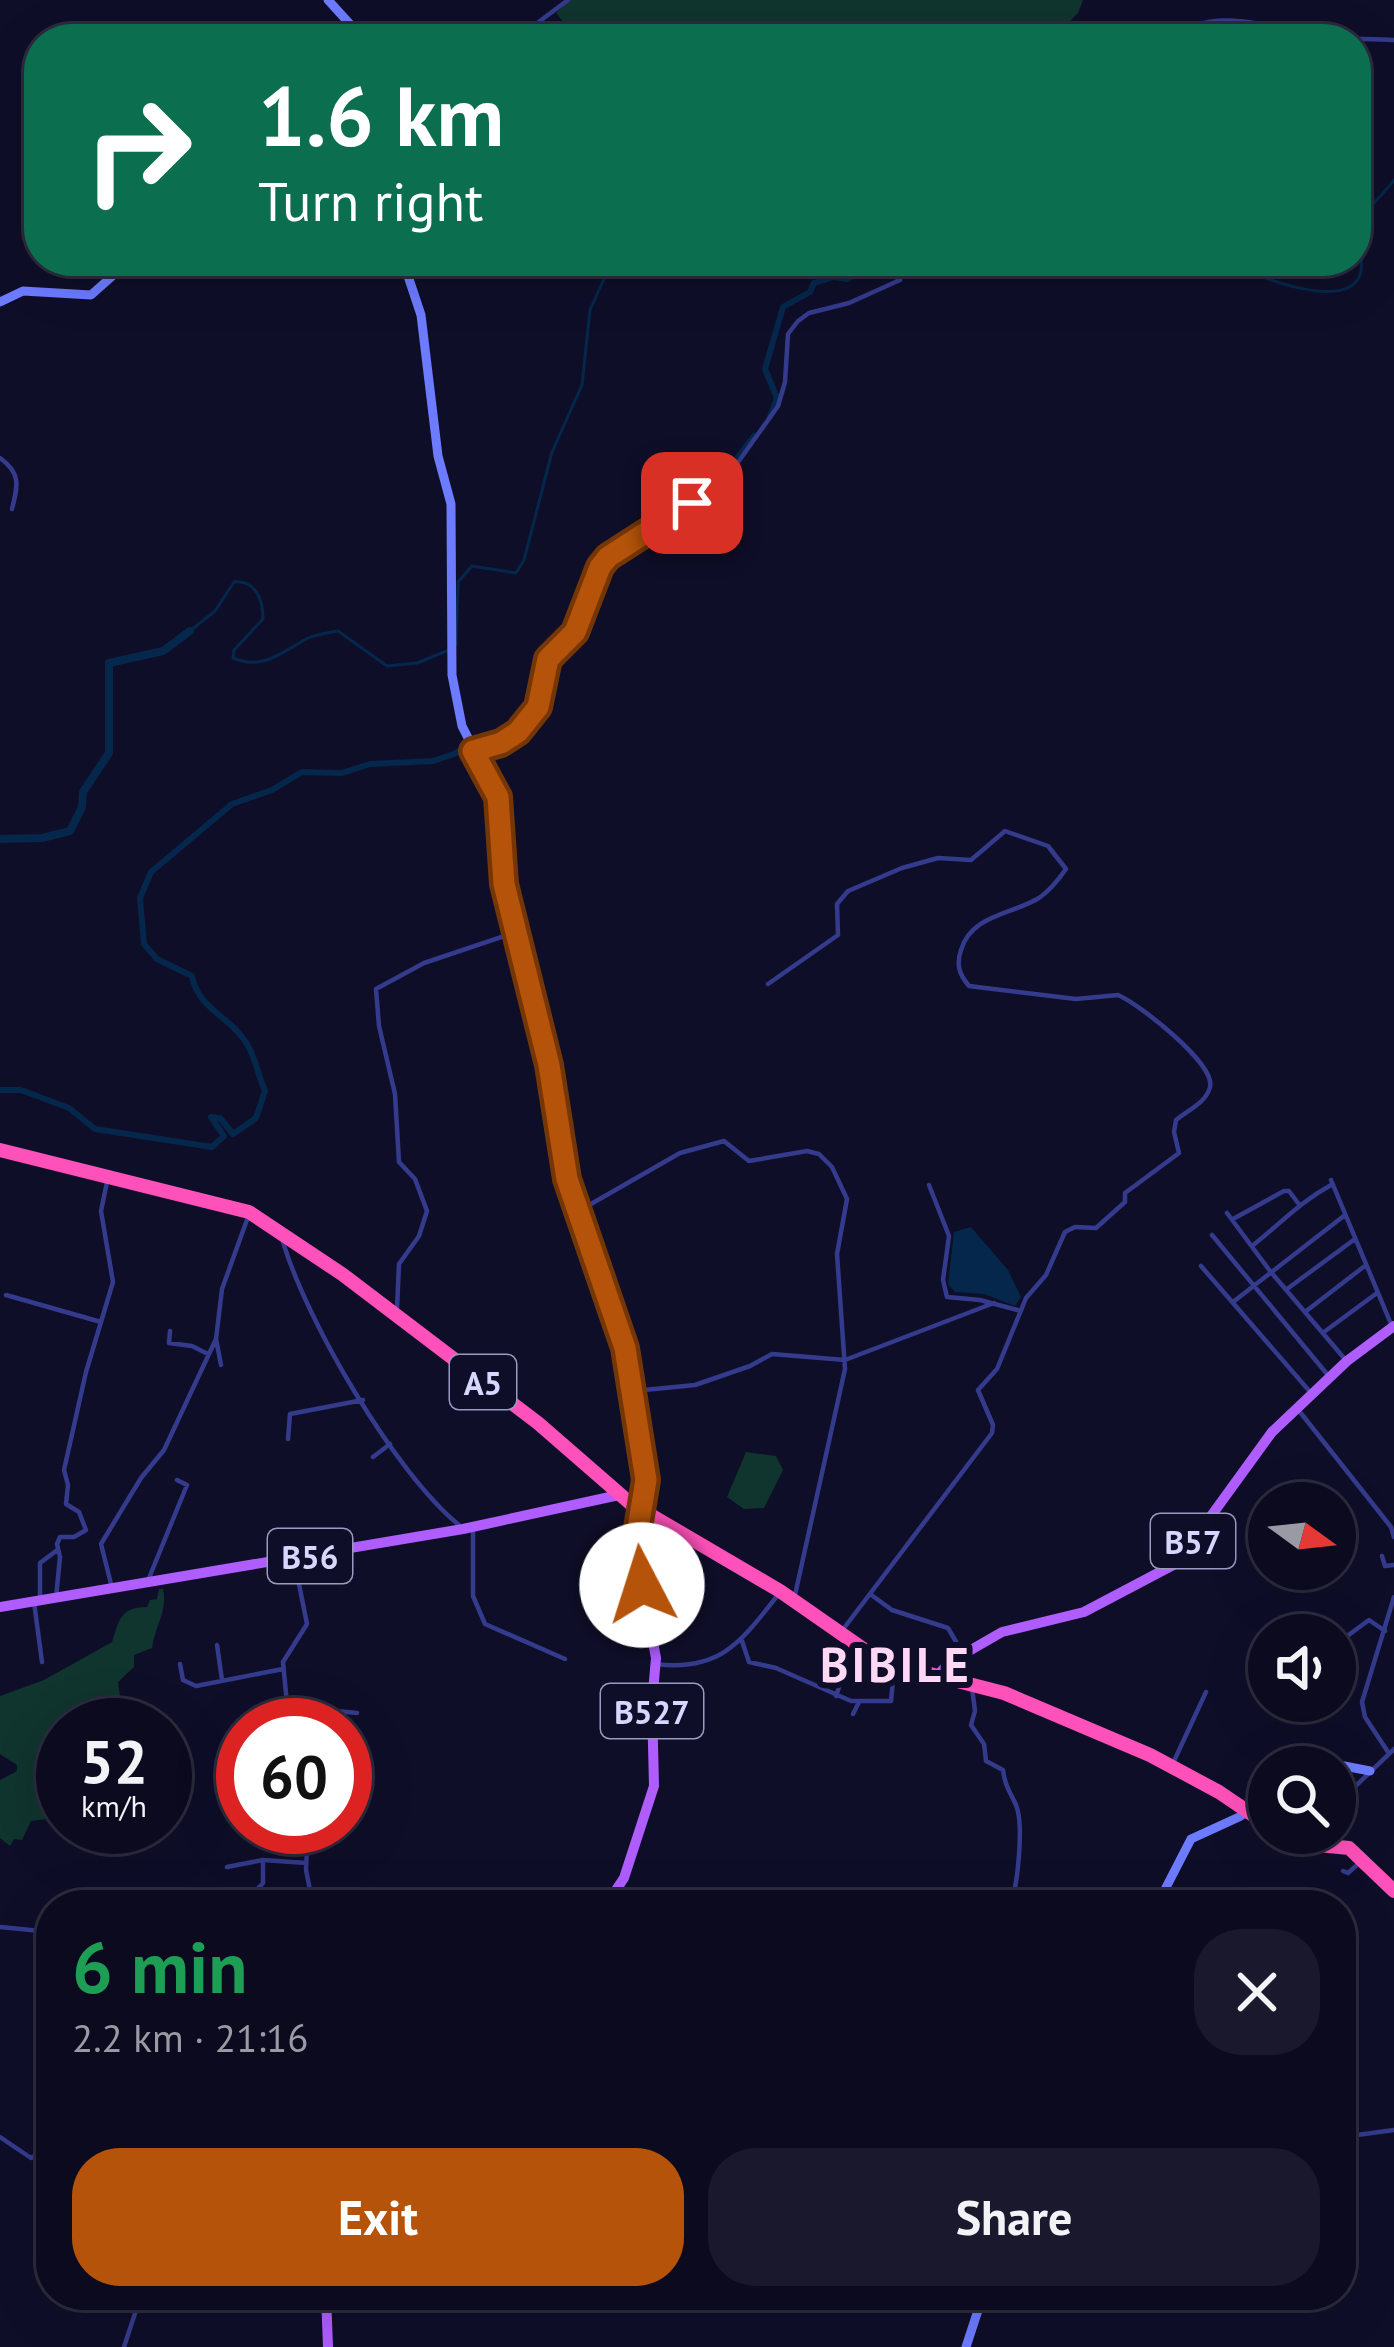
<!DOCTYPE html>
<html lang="en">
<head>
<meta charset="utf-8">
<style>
	body { margin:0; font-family:"PT Sans",sans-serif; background:#19182c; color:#f1f3f6; height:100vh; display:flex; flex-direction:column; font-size:45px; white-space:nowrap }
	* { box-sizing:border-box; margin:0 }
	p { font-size:39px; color:#9a9aa4 }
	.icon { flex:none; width:66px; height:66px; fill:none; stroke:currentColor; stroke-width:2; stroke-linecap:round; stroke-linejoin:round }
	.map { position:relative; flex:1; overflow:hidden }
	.drawer { position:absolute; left:36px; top:1890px; width:1320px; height:420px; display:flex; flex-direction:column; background:#0b0a1f; border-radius:48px; box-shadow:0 12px 48px #0002,0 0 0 3px #2b2b3d }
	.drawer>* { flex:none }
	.top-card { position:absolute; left:24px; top:24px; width:1347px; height:252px; border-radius:48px; box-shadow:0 12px 48px #0002,0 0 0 3px #2b2b3d; background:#0b6e4f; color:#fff; overflow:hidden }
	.needle { width:78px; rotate:105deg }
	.fabs { position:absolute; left:1248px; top:1482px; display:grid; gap:24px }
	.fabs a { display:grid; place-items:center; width:108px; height:108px; border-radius:50%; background:#0b0a1f; box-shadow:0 12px 48px #0002,0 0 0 3px #2b2b3d; font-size:60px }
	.speed { position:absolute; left:36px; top:1698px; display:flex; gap:24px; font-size:60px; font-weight:700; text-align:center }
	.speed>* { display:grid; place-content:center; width:156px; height:156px; border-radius:50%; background:#0b0a1f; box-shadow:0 12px 48px #0002,0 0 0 3px #2b2b3d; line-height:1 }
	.speed small { font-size:30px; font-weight:400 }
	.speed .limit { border:18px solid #d22; background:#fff; color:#111 }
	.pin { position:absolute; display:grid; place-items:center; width:102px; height:102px; color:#fff; margin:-51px; border-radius:24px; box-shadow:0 6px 18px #0006 }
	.me { position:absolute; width:132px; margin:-66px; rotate:355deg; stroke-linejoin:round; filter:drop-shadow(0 0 9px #0008) }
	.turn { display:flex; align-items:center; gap:42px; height:252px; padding:0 36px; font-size:54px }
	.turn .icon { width:156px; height:156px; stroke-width:2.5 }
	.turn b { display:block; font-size:84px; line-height:102px }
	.round { display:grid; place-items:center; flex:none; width:126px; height:126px; border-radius:48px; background:#19182c }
	.overview { display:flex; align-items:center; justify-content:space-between; height:204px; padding:0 36px }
	h1 { font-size:72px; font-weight:800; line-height:90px; color:#1e9e55 }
	.action { display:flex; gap:24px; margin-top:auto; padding:24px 36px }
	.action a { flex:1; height:138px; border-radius:48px; background:#b45309; color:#fff; font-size:48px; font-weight:800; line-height:138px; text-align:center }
	.action a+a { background:#19182c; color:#f1f3f6 }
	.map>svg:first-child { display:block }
</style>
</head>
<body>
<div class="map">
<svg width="1394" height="2347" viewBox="0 0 1394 2347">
	<rect width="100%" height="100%" fill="#0f0e29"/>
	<path fill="#10342e" d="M569,0H1083L1078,13L1053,39H749L748,33L740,27L726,39H577L556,13Z
		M746,1452L776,1456L783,1470L764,1508L744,1509L727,1497Z
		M159,1589H163C168,1610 155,1626 152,1648L134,1655V1667L118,1682L120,1696L111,1716L119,1725H63V1817L31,1821L22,1840L14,1839L10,1846L0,1838V1780L17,1771V1765L0,1754V1696L44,1680L112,1642C119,1622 119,1607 147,1607L150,1600L157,1599Z"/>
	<path fill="#05274b" d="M971,1227L1008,1270L1021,1297L1015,1306L984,1294L955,1292L948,1284L954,1232Z"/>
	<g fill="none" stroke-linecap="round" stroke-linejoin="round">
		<path stroke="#05274b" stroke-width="3" d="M1227,261C1252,275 1338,310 1358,279C1368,262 1352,241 1359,224C1365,209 1384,194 1394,180
			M190,631L215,611L234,582C256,580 263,600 263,619L234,650L233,658C263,671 282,652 308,638C317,634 328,633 338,631L387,666L417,663L449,650
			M456,645L458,582L472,566L516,573L524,560L552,452L582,385L590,310L612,261"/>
		<path stroke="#05274b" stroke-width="6" d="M904,261H914
			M925,261L937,268L967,261
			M770,417L777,398L765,369L783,307L810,292L814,283L834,277L847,279L873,261
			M0,1090H21L69,1108L95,1129L212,1147L224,1136L211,1117L220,1118L233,1134L256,1118L265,1091C258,1075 256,1059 247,1044C230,1016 198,1009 192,976L157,959L144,944L140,898L151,872L232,804L272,790L302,772L342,773L370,764L433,761L454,754L483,736L509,731L532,711L546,654L574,625L598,554L624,534L650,525L694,490L721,479L754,436"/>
		<path stroke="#05274b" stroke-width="8" d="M0,839L42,838L70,831L82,807L83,792L109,753V663L163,651L190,631"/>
		<path stroke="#343b8d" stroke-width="4.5" d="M516,39L568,0
			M1172,39C1211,4 1271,28 1318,36C1342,40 1369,38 1394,40
			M407,268L427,261
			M0,458C21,473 18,485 12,509
			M478,750L501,743L518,732L538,707L548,659L575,632L600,567L608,558L664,523L729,475L778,406L785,382L788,334L798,321L809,313L849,303L900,280
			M768,984L838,935L837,904L848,891L902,868L938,858L971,860L1005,831L1048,846L1066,869C1059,879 1049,891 1039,898C1011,915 971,915 961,950C956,965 959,974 969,986L1076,999L1118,995C1139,1004 1216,1064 1210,1087C1206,1103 1188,1110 1176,1120L1174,1132L1179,1153L1125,1193V1202L1096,1228L1075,1227L1065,1232L1046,1275L1026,1298L997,1369L978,1390L993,1425L992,1433L841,1632
			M1331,1180L1391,1324
			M929,1185L949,1236L943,1280L947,1297L980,1300L1021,1311
			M577,1212L680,1153L724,1141L749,1161L807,1151L819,1154L832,1167L847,1199L837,1254L845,1369L795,1595
			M1227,1213L1270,1271L1344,1358
			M1233,1219L1284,1191H1289L1298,1203
			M1212,1235L1327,1374
			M283,1242C307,1322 395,1473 459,1525
			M1252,1246C1280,1224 1300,1202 1331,1185
			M1201,1266L1311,1393
			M1287,1289L1355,1239
			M6,1295L101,1322
			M1233,1302L1345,1215
			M397,1308L399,1264L419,1236L427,1211L415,1179L399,1162L395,1094L379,1026L376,989L424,963L516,932
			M1305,1312L1366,1265
			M170,1331L169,1343L192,1346L208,1354
			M1324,1332L1377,1293
			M216,1339L221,1365
			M634,1391L695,1385L750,1366L772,1354L845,1360L994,1303
			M1300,1412L1391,1527L1394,1537
			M288,1439L290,1414L363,1400
			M373,1457L390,1444
			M473,1528V1596L485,1624L565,1659
			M1382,1556L1385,1566L1394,1565
			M294,1559L307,1624L283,1662L287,1704L298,1713L305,1725
			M149,1578L187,1485L177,1480
			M112,1588L101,1544L141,1478L164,1450L216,1339L222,1289L248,1217
			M870,1594L892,1610L948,1628L962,1652
			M40,1595V1563L56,1551
			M56,1598L60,1557L57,1544L60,1537H74L86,1530L79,1512L66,1504L68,1485L64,1470L86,1372L113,1282L101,1211L107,1182
			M34,1602L42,1662
			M742,1641L749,1662L776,1668L851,1701H891L894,1669
			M217,1645L222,1680
			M1335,1645L1369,1620L1385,1631
			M180,1664L183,1680L196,1686L283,1669
			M656,1664C720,1672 741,1642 777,1596
			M972,1688L975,1711L971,1725L984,1744L986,1761L1003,1770C1005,1786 1010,1792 1016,1805C1024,1824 1018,1886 1010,1905
			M836,1696L846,1667
			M853,1714L859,1702
			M307,1718L329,1725
			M297,1725L316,1709L357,1713
			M1388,1752L1365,1717L1362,1702L1394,1597
			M1174,1761L1206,1692
			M1335,1806L1394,1749
			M308,1827L306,1870L313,1905
			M227,1867L263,1860
			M1343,1871L1348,1873L1358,1864
			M242,1905L263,1883V1860L306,1863
			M0,1927L51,1932
			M0,2137L31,2158L51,2147
			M1341,2148L1357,2135L1394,2130
			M1188,2295H1201
			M124,2347L141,2295"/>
		<path stroke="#6d7bff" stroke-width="9" d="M328,0L349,23L356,39
			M403,261L421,315L438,456L451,504L452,675L462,726L498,797L504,884L549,1065L567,1179L625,1348L646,1480L639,1508
			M0,302L23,291L91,295L118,271L137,261
			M1339,1765L1370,1771
			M1157,1905L1191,1839L1239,1817L1269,1797
			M966,2347L983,2295"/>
		<path stroke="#af5dff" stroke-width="10" d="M0,1607L463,1529L619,1495
			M937,1676L950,1662L1002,1632L1084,1612L1177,1563L1272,1432L1347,1361L1394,1326
			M606,1905L624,1878L654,1786L652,1703L656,1658L637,1559L639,1508
			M326,2295L328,2347"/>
		<path stroke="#ff51b9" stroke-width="14" d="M0,1150L249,1212L342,1274L538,1423L630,1503L780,1591L869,1653L895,1665L1004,1693L1150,1755L1219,1792L1269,1826
			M1278,1833L1297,1843L1349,1848L1394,1891"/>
	</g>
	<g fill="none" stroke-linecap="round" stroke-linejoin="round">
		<defs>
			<path id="route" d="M642,1585L636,1540L646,1480L625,1348L567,1179L549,1065L504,884L498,797L473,751L501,743L518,732L538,707L548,659L575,632L600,567L608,557L692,503"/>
		</defs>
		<use href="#route" stroke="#753606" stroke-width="30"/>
		<use href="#route" stroke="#b45309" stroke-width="21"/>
	</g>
	<g text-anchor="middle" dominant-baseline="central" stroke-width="12" stroke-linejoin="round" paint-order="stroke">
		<g fill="#0f0e29" stroke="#9a9abf" stroke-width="3">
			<rect x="450" y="1355" width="66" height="54" rx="9"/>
			<rect x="1151" y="1514" width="84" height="54" rx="9"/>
			<rect x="268" y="1529" width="84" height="54" rx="9"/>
			<rect x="601" y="1684" width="102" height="54" rx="9"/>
		</g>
		<g font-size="33" font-weight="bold" fill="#d6d6ff">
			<text x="483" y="1382">A5</text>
			<text x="1193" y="1541">B57</text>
			<text x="310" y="1556">B56</text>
			<text x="652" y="1711">B527</text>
		</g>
		<g font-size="48" font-weight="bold" letter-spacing="3" fill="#ffd8f5" stroke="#0f0e29">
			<text x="896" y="1664">BIBILE</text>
		</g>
	</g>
</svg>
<div class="fabs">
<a><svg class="needle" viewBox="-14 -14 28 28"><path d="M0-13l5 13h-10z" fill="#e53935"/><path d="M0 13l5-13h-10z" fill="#9a9aa4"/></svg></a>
<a><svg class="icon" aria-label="sound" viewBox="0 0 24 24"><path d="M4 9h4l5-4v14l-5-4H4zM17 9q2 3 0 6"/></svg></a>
<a><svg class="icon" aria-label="search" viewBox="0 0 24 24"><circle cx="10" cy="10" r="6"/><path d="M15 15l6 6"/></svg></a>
</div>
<div class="speed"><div>52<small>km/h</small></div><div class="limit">60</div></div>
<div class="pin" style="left:692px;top:503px;background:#d93025"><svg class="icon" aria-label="arrive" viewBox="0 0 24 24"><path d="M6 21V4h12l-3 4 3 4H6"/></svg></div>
<svg class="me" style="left:642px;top:1585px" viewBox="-20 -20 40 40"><circle r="19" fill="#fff"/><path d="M0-13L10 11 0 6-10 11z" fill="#b45309"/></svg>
<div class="top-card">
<div class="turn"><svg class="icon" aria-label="right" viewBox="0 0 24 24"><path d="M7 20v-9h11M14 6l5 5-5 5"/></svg><div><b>1.6 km</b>Turn right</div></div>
</div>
<section class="drawer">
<div class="overview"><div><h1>6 min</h1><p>2.2 km · 21:16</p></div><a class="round"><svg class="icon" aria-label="close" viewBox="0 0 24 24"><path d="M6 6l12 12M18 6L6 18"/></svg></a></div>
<div class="action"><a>Exit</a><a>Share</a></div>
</section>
</div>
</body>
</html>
